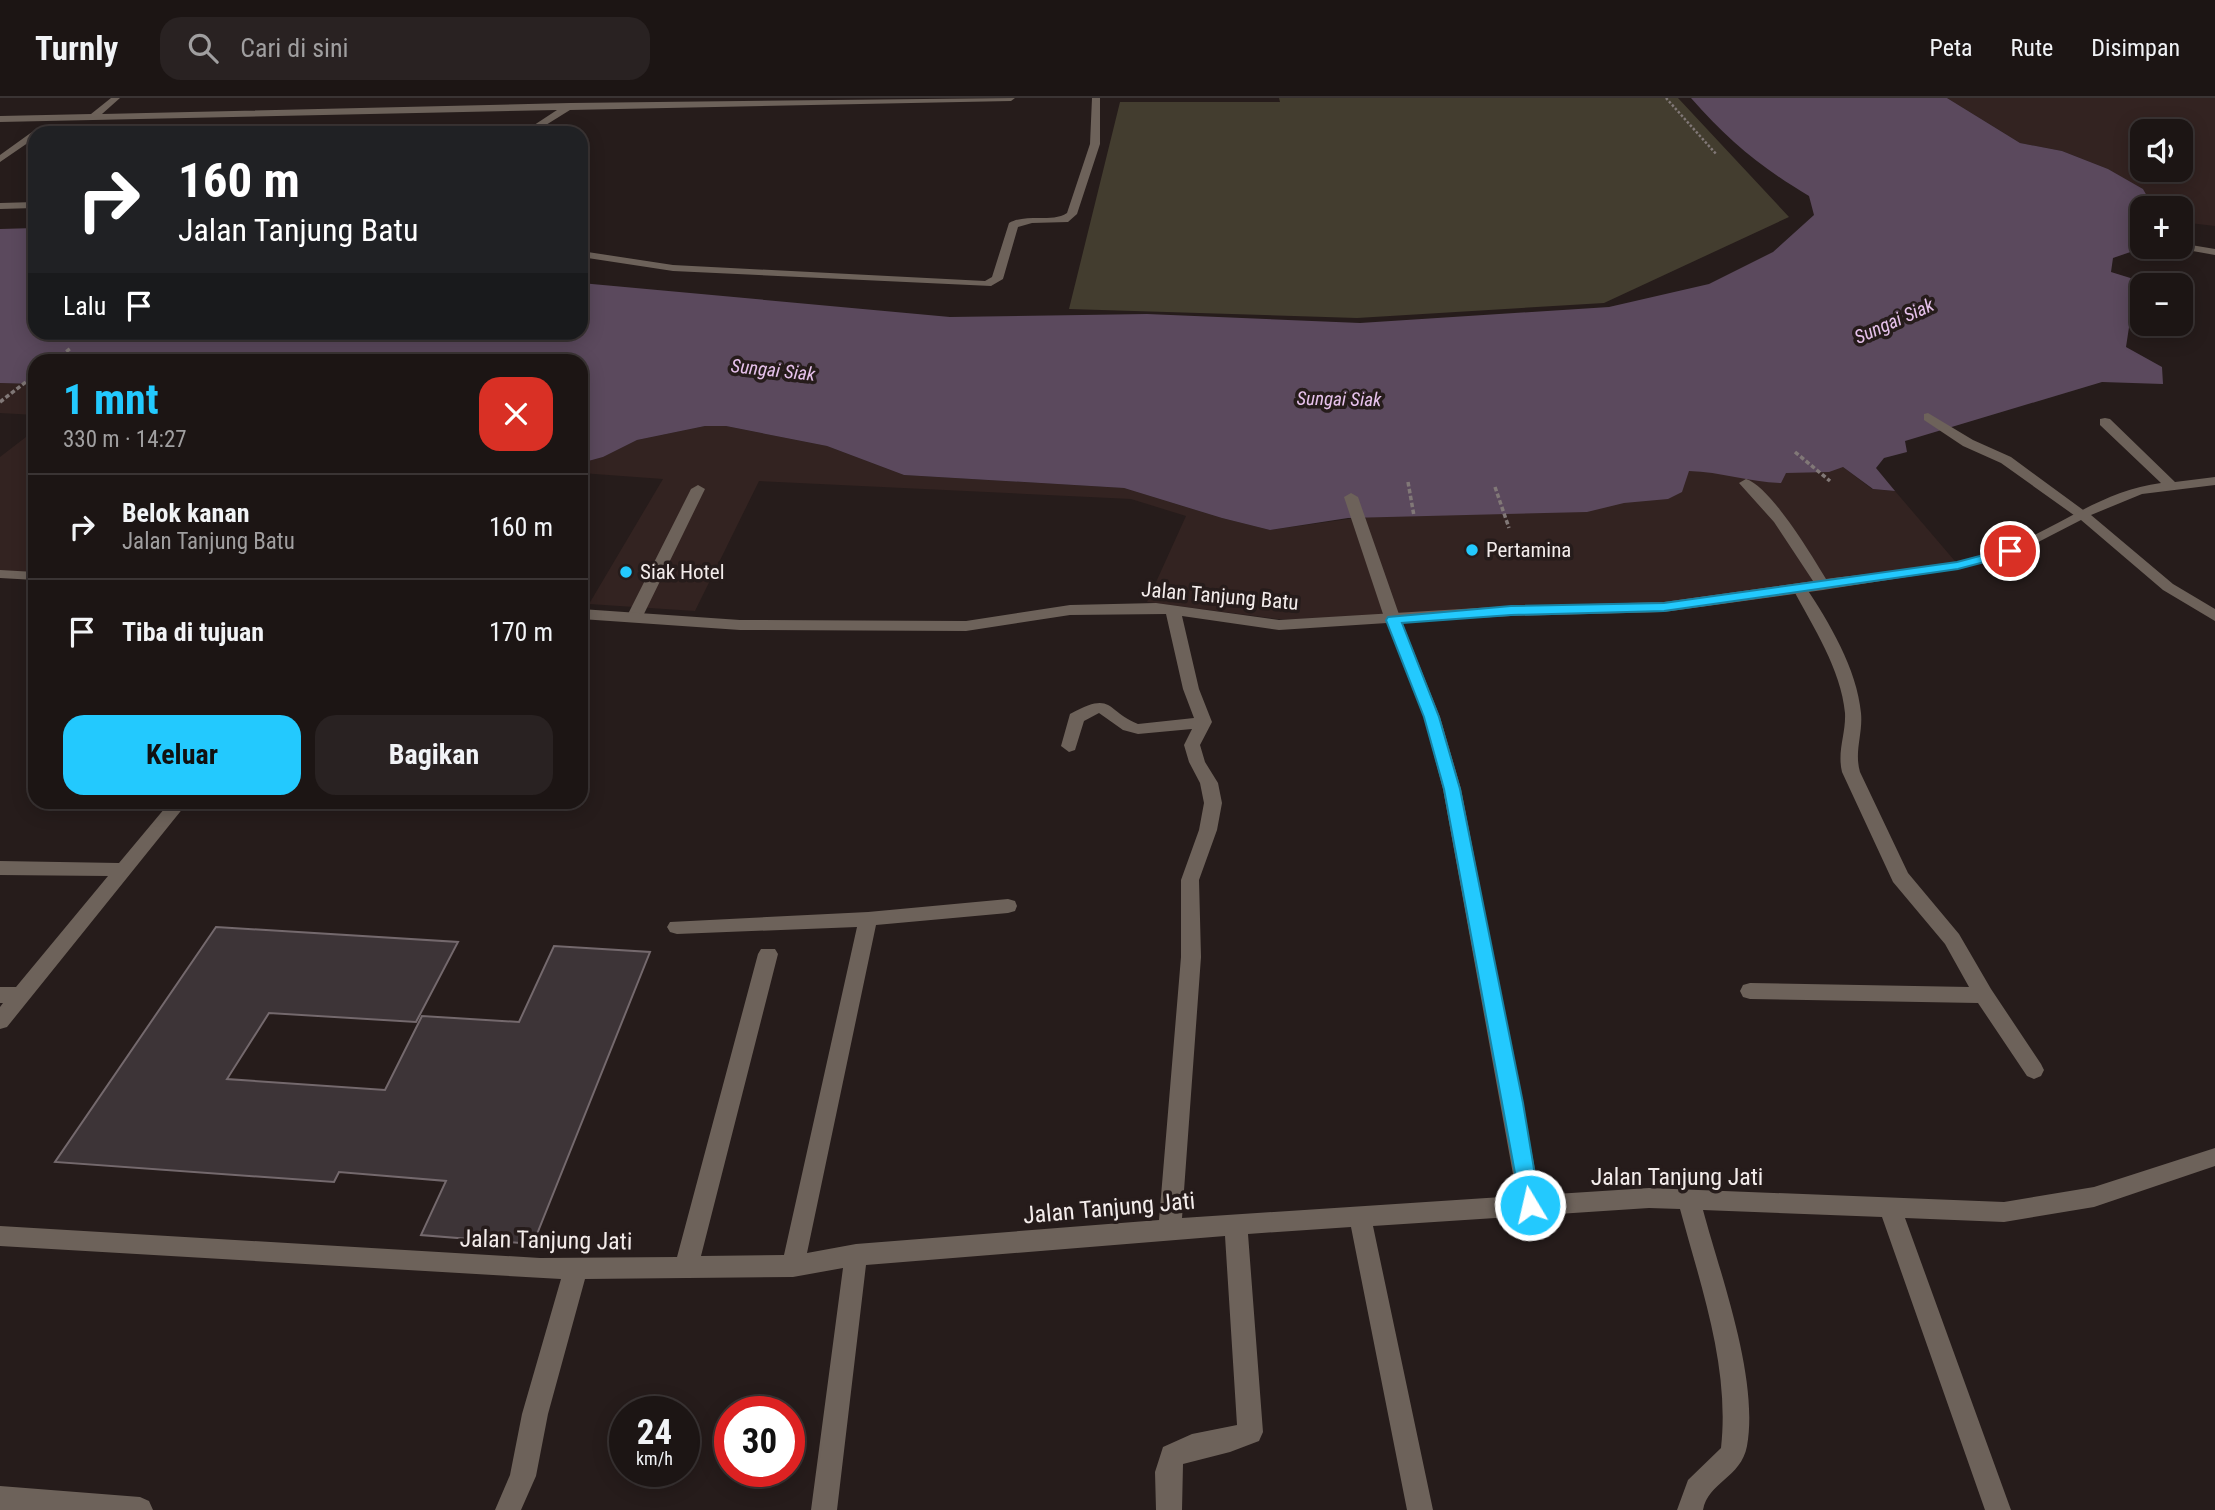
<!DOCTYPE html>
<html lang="id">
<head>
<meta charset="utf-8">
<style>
	body { margin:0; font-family:"Roboto Condensed",sans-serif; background:#292222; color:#f1f3f6; height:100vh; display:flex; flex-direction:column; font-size:26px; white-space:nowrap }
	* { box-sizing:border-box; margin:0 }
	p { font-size:23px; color:#a09fa0 }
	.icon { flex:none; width:38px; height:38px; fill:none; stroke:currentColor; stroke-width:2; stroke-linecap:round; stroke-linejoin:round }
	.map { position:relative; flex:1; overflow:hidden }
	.sheet { position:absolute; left:28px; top:256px; width:560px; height:455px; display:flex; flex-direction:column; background:#1c1514; border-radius:21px; box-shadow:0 4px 18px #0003,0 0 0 2px #3a3434 }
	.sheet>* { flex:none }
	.hud { position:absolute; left:28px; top:28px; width:560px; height:214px; border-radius:21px; box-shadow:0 4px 18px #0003,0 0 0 2px #3a3434; background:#202124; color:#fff; overflow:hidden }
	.tools { position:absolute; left:2130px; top:21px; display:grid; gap:14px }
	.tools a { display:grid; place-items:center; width:63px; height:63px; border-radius:14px; background:#1c1514; box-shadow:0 4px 18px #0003,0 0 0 2px #3a3434; font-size:35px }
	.speed { position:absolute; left:609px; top:1298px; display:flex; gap:14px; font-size:35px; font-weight:700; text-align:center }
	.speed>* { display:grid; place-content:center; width:91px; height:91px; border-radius:50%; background:#1c1514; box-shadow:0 4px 18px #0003,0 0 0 2px #3a3434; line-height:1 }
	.speed small { font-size:18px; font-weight:400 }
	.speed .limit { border:10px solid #d22; background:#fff; color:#111 }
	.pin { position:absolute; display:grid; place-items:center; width:60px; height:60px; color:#fff; margin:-30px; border:4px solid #fff; border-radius:50%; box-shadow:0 2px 7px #0007 }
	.me { position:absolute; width:77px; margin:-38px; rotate:351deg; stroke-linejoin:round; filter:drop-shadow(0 0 5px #0008) }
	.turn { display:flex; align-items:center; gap:24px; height:147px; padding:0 35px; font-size:32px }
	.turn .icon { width:91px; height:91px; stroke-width:2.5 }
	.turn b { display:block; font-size:49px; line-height:60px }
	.then { display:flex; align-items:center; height:66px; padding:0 35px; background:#0003; gap:14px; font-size:26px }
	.round { display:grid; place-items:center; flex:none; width:74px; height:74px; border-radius:21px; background:#292222 }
	.headline { display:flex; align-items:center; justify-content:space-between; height:119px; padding:0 35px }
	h1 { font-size:42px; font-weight:700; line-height:52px; color:#23c9fe }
	.action { display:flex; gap:14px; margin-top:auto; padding:14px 35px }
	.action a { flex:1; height:80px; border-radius:21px; background:#23c9fe; color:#111; font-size:28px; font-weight:700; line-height:80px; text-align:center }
	.action a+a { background:#292222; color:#f1f3f6 }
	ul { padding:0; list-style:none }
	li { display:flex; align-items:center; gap:21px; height:105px; padding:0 35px; border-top:2px solid #3a3434 }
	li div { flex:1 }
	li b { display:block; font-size:26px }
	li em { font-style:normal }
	header { display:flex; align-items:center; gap:42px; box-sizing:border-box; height:98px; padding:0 35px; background:#1c1514; border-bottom:2px solid #3a3434 }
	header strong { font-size:33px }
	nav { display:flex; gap:38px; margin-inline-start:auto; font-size:24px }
	.search { width:490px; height:63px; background:#292222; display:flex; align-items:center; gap:18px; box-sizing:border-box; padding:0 24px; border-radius:21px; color:#a09fa0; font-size:26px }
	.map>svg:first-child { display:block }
</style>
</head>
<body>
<header>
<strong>Turnly</strong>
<div class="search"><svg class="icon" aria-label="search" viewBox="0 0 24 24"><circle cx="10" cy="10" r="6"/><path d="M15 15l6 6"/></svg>Cari di sini</div>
<nav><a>Peta</a><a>Rute</a><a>Disimpan</a></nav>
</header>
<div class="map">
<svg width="2215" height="1412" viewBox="0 0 2215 1412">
	<rect width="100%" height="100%" fill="#261c1b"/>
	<path fill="#332321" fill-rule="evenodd" d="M1947,0H2215V128L2181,124L2180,110H2154L2143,91L2108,71L2062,53L2020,45ZM2142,33H2180V72H2142Z
		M0,285L35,286V317L0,315Z
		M705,328H726L827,348L904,377L1124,390L1222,420L1270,432L1689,373L1843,369L1872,391L1895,393L1960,469L1706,504L1383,524L1277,521L1147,504L1186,418L1131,401L759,383L695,513L589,506L663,381L581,375V365L603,359L637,342Z
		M35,332V481L0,478V359Z"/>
	<path fill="#433d2f" d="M1279,0H1678L1789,119L1604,205L1357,220L1069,211L1120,4H1280Z"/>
	<path fill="#5b495d" d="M1691,0H1947L2020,45L2062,53L2108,71L2143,91L2154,110H2142V149H2145L2113,160L2111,174L2153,187H2142V218L2131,216L2126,249L2162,269L2163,286L2102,284L1905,343L1907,354L1884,360L1876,370L1895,393L1873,391L1843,369L1829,374L1786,375L1781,385C1750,384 1721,374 1689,373L1682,394L1668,401L1624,405L1587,414L1348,420L1270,432L1222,420L1124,390L904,377L827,348L726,328H705L637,342L603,359L581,365V262H35V286L0,285V131L35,130V234H581V185L950,219L1147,216L1360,225L1609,209L1709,186L1773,154L1814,117L1809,98C1760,69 1728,42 1691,0Z"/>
	<path fill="#3d3437" stroke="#74696d" stroke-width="2" d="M216,829L458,844L416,924L269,915L227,981L385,992L422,918L519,924L554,848L650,854L533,1146L421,1137L446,1083L339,1074L334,1084L55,1064Z"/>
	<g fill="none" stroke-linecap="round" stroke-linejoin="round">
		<path stroke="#817877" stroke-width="2.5" stroke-dasharray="2.5 2" stroke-linecap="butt" d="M1666,0L1717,57"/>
		<path stroke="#817877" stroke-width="3.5" stroke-dasharray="4.5 2.5" stroke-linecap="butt" d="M55,262L71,250
			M0,304L35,277
			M1795,354L1830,383
			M1408,384L1414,418
			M1495,389L1509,430"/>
		<path fill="#6d625a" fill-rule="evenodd" d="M2191,147L2215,151V157L2187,152L2186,150Z
			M1928,315L1973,342L2011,359L2090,417L2083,421L2078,420L2001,365L1963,348L1924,322V316Z
			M698,387L705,391L642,520L639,523H629L626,520L691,391Z
			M1351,395L1358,399L1401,522L1398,525L1393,527L1385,522L1344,399Z
			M1800,487L1805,488C1829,524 1857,571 1861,615C1863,636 1854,653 1860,674L1908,775L1959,836L1991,891L2041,966L2044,972L2041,978L2034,981L2027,978L1978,905L1750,901L1743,899L1740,893L1743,887L1750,885L1969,889L1945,846L1893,784L1842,674C1837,653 1846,636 1845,615C1841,571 1813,529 1793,491Z"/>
		<path fill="#6d625a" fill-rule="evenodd" d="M111,0H120L102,16L570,5L1015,0L1011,3L570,12L533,35H522L557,12L0,24V18L91,16Z
			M1092,0H1100V46L1077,116L1068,124L1032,125L1018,129L1003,181L991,188L673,173L581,159V153L673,167L985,183L992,179L1009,125C1027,115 1052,125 1067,115L1090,46Z
			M32,34L39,35H35V40L0,64V57Z
			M35,104V110L0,111V105Z
			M2105,320L2110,321L2175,384L2215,379V387L2142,396L2091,417L2173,486L2215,511V523L2163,492L2081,422L2015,456L1958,471L1823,492L1664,514L1511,518L1402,524L1440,619L1461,691L1540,1097L1649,1090L2004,1104L2094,1089L2215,1050V1068L2094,1109L2004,1124L1905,1120L2011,1412H1985L1882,1119L1703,1112C1721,1179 1759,1280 1747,1348C1741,1380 1708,1384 1703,1412H1677L1688,1382L1721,1350C1730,1269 1701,1189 1680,1111L1649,1110L1373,1128L1433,1412H1407L1351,1129L1248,1136L1263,1334L1259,1343L1230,1354L1183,1366L1182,1412H1156L1155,1374L1163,1349L1192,1336L1237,1327L1225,1138L866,1167L837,1412H811L843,1170L793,1179L585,1181L548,1316L536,1378L521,1412H495L510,1377L522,1316L561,1181L0,1148V1128L540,1160L677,1159L758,856L761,851H775L778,856L701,1158L784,1157L857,829L677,836L670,834L667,829L670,824L868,814L1008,801L1015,803L1017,808L1015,813L1008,815L876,827L807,1155L856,1146L1159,1122L1181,859V782L1199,732L1204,705L1200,685L1189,664L1184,647L1192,631L1138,636L1123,632L1099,615L1084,623L1075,652L1069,654L1061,648L1070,616C1114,592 1105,613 1138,626L1194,620L1183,591L1166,516L1070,517L966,533L740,532L581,521V511L740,522L966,523L1070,507L1156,505L1279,522L1511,508L1664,504L1813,483L1774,424L1739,385L1746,381C1771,389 1812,458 1826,481C1885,473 1949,471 2005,450C2058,430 2103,392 2161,385L2100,327V321ZM1182,518L1279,532L1387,525L1424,619L1443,691L1517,1098L1182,1120L1201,859L1199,782L1217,732L1222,705L1218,685L1205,664L1200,647L1212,624L1199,591Z
			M0,472L35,474V482L0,480Z
			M170,704H188L7,929L0,931V909L3,905H0V889H16L108,778L0,777V763L119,765Z
			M0,1388L140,1399L149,1403L153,1412H0Z"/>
	</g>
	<path fill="#23c9fe" stroke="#1783a5" stroke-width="2" d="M2010,450L2016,453L2015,456L1958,471L1664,513L1511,517L1402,525L1439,619L1460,691L1523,1005L1540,1107L1537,1113L1530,1116L1522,1113L1444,691L1424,619L1386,522L1388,519L1511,508L1664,505L1957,464Z"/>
	<g fill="#23c9fe" stroke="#261c1b" stroke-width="2.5">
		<circle cx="1472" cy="452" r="7"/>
		<circle cx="626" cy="474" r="7"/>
	</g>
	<g text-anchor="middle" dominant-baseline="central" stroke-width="7" stroke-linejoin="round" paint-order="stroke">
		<g font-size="19" font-style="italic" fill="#e7c2ec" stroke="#261c1b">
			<text transform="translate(1894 223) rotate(-24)">Sungai Siak</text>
			<text transform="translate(773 272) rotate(6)">Sungai Siak</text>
			<text transform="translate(1339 301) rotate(1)">Sungai Siak</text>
		</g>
		<g font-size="21" fill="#f3eceb" stroke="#261c1b" text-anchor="start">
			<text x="1486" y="452">Pertamina</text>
			<text x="640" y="474">Siak Hotel</text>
		</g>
		<g font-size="21" fill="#f3eceb" stroke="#261c1b">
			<text transform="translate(1220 498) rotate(5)">Jalan Tanjung Batu</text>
		</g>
		<g font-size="24" fill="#f3eceb" stroke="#261c1b">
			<text x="1677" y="1079">Jalan Tanjung Jati</text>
			<text transform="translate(1109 1110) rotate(-5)">Jalan Tanjung Jati</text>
			<text transform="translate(546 1142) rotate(1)">Jalan Tanjung Jati</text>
		</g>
	</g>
</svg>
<div class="tools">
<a><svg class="icon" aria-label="sound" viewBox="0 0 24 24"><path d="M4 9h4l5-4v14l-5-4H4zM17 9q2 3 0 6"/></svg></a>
<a>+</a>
<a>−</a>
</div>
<div class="speed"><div>24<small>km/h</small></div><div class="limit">30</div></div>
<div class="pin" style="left:2010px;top:453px;background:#d93025"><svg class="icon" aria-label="arrive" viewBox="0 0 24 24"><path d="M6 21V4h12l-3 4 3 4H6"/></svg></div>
<svg class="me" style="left:1530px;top:1107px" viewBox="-20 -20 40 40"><circle r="17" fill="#23c9fe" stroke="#fff" stroke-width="3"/><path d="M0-11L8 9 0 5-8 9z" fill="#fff"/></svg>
<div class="hud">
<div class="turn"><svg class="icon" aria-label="right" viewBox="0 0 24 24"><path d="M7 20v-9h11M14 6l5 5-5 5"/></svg><div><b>160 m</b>Jalan Tanjung Batu</div></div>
<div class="then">Lalu<svg class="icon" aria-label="arrive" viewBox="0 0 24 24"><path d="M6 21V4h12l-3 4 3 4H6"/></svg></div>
</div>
<section class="sheet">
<div class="headline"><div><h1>1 mnt</h1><p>330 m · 14:27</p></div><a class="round" style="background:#d93025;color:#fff"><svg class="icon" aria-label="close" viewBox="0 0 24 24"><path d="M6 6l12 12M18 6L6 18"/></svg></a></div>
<ul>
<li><svg class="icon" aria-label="right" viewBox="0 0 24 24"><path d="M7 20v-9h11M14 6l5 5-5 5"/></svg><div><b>Belok kanan</b><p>Jalan Tanjung Batu</p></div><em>160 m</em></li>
<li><svg class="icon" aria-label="arrive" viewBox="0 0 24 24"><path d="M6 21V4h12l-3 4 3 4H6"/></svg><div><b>Tiba di tujuan</b></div><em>170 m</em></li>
</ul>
<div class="action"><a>Keluar</a><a>Bagikan</a></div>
</section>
</div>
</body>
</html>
